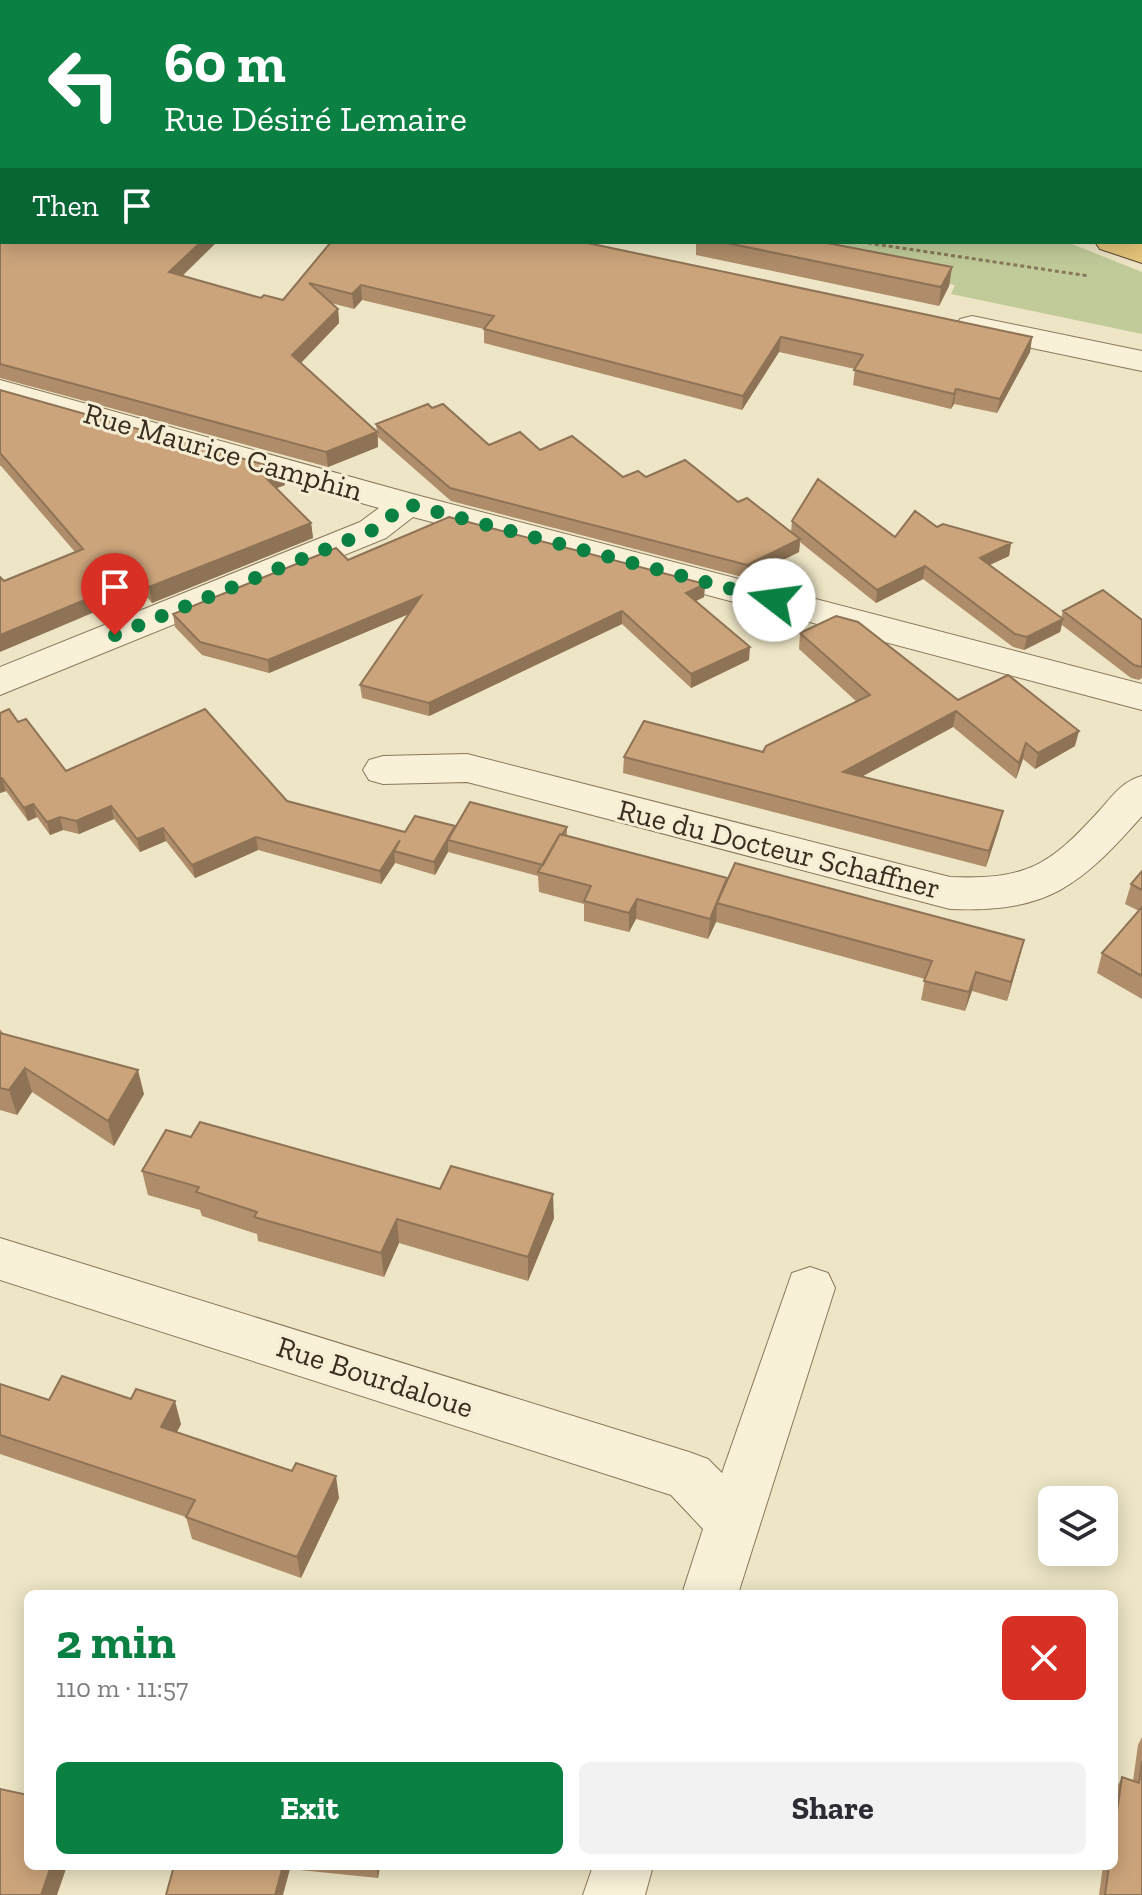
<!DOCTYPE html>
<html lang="en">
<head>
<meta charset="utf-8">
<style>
	body { margin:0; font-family:"Zilla Slab",serif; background:#f2f2f3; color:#2b2b33; height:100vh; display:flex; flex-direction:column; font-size:30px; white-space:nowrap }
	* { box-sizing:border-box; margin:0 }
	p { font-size:26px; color:#7c7c81 }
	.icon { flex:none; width:44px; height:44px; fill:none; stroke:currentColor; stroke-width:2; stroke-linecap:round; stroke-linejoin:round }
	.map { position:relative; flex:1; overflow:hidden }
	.panel { position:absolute; left:24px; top:1590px; width:1094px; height:280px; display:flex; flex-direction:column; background:#fff; border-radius:12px; box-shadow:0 4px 20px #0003 }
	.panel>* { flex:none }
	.banner { position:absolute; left:0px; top:0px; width:1142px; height:244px; box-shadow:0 4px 20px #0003; background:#0b8043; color:#fff; overflow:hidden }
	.buttons { position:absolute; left:1038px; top:1486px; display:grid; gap:16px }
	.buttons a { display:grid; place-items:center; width:80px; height:80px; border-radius:12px; background:#fff; box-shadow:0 4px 20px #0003; font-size:40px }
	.pin { position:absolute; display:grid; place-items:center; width:68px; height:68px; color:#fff; margin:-82px -34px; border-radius:50% 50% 50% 0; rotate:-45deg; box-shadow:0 0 8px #0007 }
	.pin .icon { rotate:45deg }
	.me { position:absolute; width:88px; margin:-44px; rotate:285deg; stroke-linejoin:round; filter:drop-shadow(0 0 6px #0008) }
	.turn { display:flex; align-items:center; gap:28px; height:168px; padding:0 32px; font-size:36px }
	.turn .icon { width:104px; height:104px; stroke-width:2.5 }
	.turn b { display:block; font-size:56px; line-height:68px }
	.then { display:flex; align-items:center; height:76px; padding:0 32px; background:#0003; gap:16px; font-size:30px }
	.round { display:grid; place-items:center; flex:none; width:84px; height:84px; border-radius:12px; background:#f2f2f3 }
	.summary { display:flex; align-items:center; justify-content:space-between; height:136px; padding:0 32px }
	h1 { font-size:48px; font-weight:700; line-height:60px; color:#0b8043 }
	.cta { display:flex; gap:16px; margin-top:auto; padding:16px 32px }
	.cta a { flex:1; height:92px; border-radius:12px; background:#0b8043; color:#fff; font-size:32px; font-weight:700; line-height:92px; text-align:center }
	.cta a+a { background:#f2f2f3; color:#2b2b33 }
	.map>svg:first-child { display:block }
</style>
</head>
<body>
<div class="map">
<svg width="1142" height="1895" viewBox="0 0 1142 1895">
	<rect width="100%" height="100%" fill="#ede5c5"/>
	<path fill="#c1cb99" d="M446,0H881L888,2H461Z
		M1015,0H1142V203L1140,2Z
		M732,242H1067L1142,272V334L951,294L955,285Z"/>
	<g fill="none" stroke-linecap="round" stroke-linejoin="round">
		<path fill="#6d8f8a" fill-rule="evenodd" d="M677,0H701L703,2H679Z
			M1140,70H1142V77H1140Z"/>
		<defs>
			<path id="minor" d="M0,380L420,496L1142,684V710L413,517L386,538L0,695V667L360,522L379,508L0,401Z
				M467,754L950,877C1027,880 1049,866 1100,810C1113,795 1123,781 1142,776V816C1080,886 1048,913 950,909L467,782L383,784L369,780L363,770L369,760L383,756Z
				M0,1238L689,1452L708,1459L722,1473L792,1273L810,1267L828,1273L835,1288L738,1594H682L703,1529L671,1495L0,1280Z
				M593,1866H653L645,1895H583Z"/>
			<path id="tertiary" d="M0,112H2V130H0Z
				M972,316L1142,351V371L960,333L956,326L960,319Z"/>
			<path id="trunk" d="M205,0H241L242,2H206Z
				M330,0H368L369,2H331Z
				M1095,242L1142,243V263L1100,249Z"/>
		</defs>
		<use href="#minor" stroke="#88775b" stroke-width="2"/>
		<use href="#tertiary" stroke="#88775b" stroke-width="2"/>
		<use href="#trunk" stroke="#56452f" stroke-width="2"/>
		<path stroke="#88775b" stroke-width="3" stroke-dasharray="4 3" stroke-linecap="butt" d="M589,0L606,2
			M857,0L865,2
			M861,242L1089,276"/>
		<use href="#minor" fill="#f8f1d8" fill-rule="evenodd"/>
		<use href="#tertiary" fill="#f8f1d8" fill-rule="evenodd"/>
		<use href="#trunk" fill="#e6c57a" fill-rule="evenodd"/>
	</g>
	<path fill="#af8d6a" d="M0,121L2,122V242L183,276L261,298L283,300L331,242L1032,337L1030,352L997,413L954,404L951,409L853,385L855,369L779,352L742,410L484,343V329L362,300L354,309L331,303L338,309L339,323L301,363L377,432L376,424L432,408L489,445L540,450L623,477H646L738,502L791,532L792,521L895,537L937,527L1011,543L1009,556L989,565L1061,618L1063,611L1142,620V678L1139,680L1131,678L1062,625L1060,632L1024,650L1013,647L923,579L876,603L800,542L799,552L746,578L451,501L378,437V447L328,467L0,378Z
		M696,242H822L952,267L949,286L939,306L696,255Z
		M0,390L283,470L285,485L276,488L311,523L313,538L152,603L142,592L4,581L75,552L1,466H0Z
		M348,560L705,584L704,597L696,601L749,660L691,688L622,624L429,716L362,698L360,685L408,614L269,673L202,655L175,627L173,614Z
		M800,633L958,700L1075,746L1035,769L1023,759L1016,779L953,727L861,777L999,827L986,867L623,773L624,757L763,752L857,702L799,649Z
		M0,713L18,722L66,771L287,801L405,832L455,826L567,827V836L1019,959L1007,1001L972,991L965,1011L921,1000L925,979L716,922L708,939L636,919L629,932L584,921V904L539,892L538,876L448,852L435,875L395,863L381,884L258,850L195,878L166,841L140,852L114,819L79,834L63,830L50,835L37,817L28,821L6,791L0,793Z
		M1142,871V999L1097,973L1102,953L1139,911L1125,904L1131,884Z
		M0,1029L3,1033L144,1094L114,1146L32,1092L17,1115L0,1110Z
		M191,1137L440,1189L554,1218L528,1281L399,1243L384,1277L258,1241L257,1234L202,1216L200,1210L148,1195L142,1171Z
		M0,1384L49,1400L181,1424L177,1432L339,1498L301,1578L192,1539L186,1517L0,1454Z
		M1142,1737V1895H1099L1103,1866H1114V1793L1122,1777L1133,1781L1138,1745Z
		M174,1866H380L378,1878L290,1869Z"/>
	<path fill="#8e7356" d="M201,242H217L171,287L169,272Z
		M952,267L949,286L939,306L941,287Z
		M361,285L362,300L354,309L352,294Z
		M338,309L339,323L294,370L292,355Z
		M781,337L779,352L742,410L743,396Z
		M1032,337L1030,352L997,413L1000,399Z
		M956,389L954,404L951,409L954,394Z
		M377,432L378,447L328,467L326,452Z
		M283,470L285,485L267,492L265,477Z
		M311,523L313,538L152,603L149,587Z
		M800,539L799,552L746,578L747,565Z
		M1011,543L1009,556L977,571L980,558Z
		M925,566L923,579L876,603L877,590Z
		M140,577L142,592L0,652V635Z
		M705,584L704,597L685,606L686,593Z
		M421,596V609L269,673L268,660Z
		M622,611V624L429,716V703Z
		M1063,619L1060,632L1024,650L1027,637Z
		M750,647L749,660L691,688V674Z
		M956,711L953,727L841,788L843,772Z
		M1079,731L1075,746L1035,769L1038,753Z
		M1026,743L1023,759L1016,779L1019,763Z
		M2,778L6,791L0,793V779Z
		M33,804L37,817L28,821L24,808Z
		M111,806L114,819L79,834L76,821Z
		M1003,811L999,827L986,867L989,851Z
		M60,817L63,830L50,835L47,822Z
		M455,826L448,840V852L435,875L434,862Z
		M163,828L166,841L140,852L137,839Z
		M256,837L258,850L195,878L192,865Z
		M394,851L395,863L381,884L380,871Z
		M727,878L717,903L716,922L708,939L710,919Z
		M637,899L636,919L629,932V913Z
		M1024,940L1019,959L1007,1001L1011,982Z
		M976,972L972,991L965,1011L969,992Z
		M25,1068L32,1092L17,1115L9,1090Z
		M138,1070L144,1094L114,1146L108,1121Z
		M553,1194L554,1218L528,1281V1257Z
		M397,1219L399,1243L384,1277L381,1253Z
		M175,1401L181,1424L168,1449L161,1427Z
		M336,1476L339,1498L301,1578L297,1557Z
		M51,1866H67L57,1895H41Z
		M283,1866H289L290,1869L283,1895H275Z
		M376,1866H380L378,1878Z"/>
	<path fill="#cba47b" stroke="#8e7356" stroke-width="2" d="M0,121L2,122V178H0Z
		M2,180V242H201L169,272L261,298L264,295L283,300L331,242H583L1032,337L1000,399L956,389L954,394L854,370L863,355L781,337L743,396L484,329L494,316L361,285L352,294L309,283L338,309L292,355L377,432L326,452L0,364V182Z
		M722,242H822L952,267L941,287Z
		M0,390L283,470L265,477L311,523L149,587L140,577L0,635V577L4,581L83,549L0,453Z
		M428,404L432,408L443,404L489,445L520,432L540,450L572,436L623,477L638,471L646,477L685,460L738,502L747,498L800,539L747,565L450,488L376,424Z
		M818,479L895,537L915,511L937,527L943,524L1011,543L980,558L1063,619L1027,637L1015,634L925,566L877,590L792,521Z
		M449,517L705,584L686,593L750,647L691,674L622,611L429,703L360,685L421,596L268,660L200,642L173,614L336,548L348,560Z
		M1103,590L1142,620V667L1134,665L1063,611Z
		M836,616L858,622L958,700L1008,675L1079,731L1038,753L1026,743L1019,763L956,711L843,772L1003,811L989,851L624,757L644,721L763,752L766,746L870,695L800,633Z
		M9,709L18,722L26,719L66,771L205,709L287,801L405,832L415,816L455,826L434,862L394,851L400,840L380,871L256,837L192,865L163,828L137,839L111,806L76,821L60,817L47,822L33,804L24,808L2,778L0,779V713Z
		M470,802L567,827L562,835L560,834L543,865L448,840Z
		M560,834L727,878L710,919L637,899L629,913L584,901L591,886L538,872Z
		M735,863L1024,940L1011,982L976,972L969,992L924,981L932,961L717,903Z
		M1142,871V890L1131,884Z
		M1142,907V976L1102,953Z
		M0,1033L138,1070L108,1121L25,1068L9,1090L0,1088Z
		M200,1122L440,1189L451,1166L553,1194L528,1257L397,1219L381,1253L254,1217L257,1212L196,1192L199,1187L142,1171L166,1130L191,1137Z
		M62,1376L131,1399L136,1389L175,1401L161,1427L292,1471L296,1463L336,1476L297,1557L186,1517L195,1500L0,1435V1384L49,1400Z
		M1142,1761V1895H1105L1109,1866H1114V1831L1122,1777L1139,1783Z
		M0,1789L28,1795V1866H51L41,1895H0Z
		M174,1866H283L275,1895H166Z"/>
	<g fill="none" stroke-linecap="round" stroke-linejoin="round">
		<path stroke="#0b8043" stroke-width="14" stroke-dasharray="0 25.2" d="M115,635L373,530L407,504L774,600"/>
	</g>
	<g text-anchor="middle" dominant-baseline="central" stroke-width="6" stroke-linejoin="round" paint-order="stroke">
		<g font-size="30" fill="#382d1f" stroke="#f5eed4">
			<text transform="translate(223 452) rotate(16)">Rue Maurice Camphin</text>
			<text transform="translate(779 849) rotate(14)">Rue du Docteur Schaffner</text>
			<text transform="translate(375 1377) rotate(18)">Rue Bourdaloue</text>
		</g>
	</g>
</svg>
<div class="buttons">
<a><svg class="icon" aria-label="layers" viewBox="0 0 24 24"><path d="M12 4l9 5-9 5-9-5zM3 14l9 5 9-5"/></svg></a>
</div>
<div class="pin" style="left:115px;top:635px;background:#d93025"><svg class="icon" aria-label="arrive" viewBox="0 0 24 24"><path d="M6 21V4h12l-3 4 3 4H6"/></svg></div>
<svg class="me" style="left:774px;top:600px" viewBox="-20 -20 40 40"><circle r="19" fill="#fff"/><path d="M0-13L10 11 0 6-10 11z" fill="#0b8043"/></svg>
<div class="banner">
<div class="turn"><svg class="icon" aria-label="left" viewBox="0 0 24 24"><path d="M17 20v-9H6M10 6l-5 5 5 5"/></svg><div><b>60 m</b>Rue Désiré Lemaire</div></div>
<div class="then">Then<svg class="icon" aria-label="arrive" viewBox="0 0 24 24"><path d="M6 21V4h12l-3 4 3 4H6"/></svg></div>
</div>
<section class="panel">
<div class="summary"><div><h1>2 min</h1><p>110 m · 11:57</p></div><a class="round" style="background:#d93025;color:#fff"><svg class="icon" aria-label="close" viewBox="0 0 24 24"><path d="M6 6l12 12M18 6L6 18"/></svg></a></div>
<div class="cta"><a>Exit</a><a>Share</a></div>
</section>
</div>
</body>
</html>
